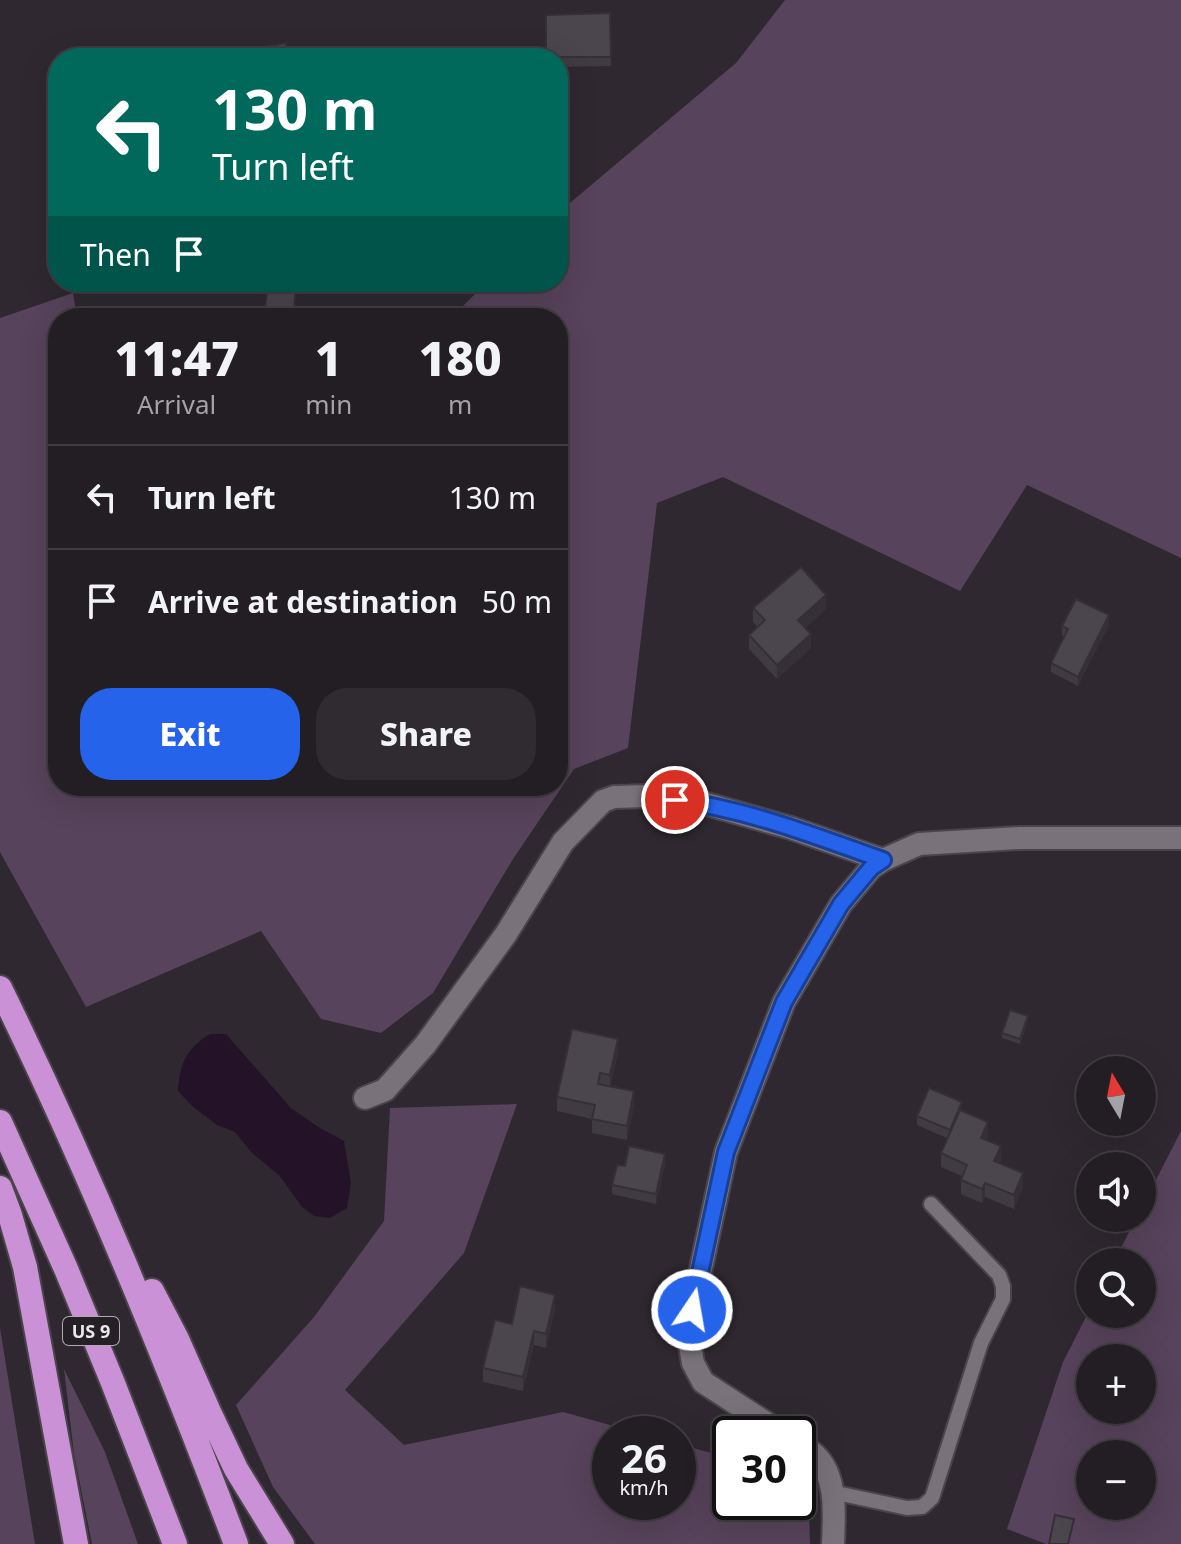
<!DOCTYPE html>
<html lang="en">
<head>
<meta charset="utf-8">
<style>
	body { margin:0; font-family:"Noto Sans",sans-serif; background:#2f2b31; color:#f1f3f6; height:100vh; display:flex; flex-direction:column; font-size:30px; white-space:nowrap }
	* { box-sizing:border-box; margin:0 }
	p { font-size:26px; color:#a3a2a6 }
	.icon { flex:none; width:44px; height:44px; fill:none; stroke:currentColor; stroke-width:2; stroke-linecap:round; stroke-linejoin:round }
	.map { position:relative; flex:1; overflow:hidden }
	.side { position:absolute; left:48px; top:308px; width:520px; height:488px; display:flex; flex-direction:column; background:#231e24; border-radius:32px; box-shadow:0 8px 32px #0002,0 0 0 2px #403c41 }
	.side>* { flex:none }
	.top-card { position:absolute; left:48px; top:48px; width:520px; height:244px; border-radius:32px; box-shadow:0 8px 32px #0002,0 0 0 2px #403c41; background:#00695c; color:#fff; overflow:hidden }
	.needle { width:52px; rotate:350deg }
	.tools { position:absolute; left:1076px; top:1056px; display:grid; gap:16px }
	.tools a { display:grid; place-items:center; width:80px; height:80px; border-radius:50%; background:#231e24; box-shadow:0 8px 32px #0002,0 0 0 2px #403c41; font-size:40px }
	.speed { position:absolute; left:592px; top:1416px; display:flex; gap:16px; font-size:40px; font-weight:700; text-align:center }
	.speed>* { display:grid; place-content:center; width:104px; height:104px; border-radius:50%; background:#231e24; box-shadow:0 8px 32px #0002,0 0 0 2px #403c41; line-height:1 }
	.speed small { font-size:20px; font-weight:400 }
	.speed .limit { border:4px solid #111; border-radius:12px; background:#fff; color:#111 }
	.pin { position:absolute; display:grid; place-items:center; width:68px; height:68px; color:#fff; margin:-34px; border:4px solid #fff; border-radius:50%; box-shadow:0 2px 8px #0007 }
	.me { position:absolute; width:88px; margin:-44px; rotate:12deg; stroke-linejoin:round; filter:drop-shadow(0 0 6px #0008) }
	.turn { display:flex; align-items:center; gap:28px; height:168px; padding:0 32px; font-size:36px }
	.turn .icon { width:104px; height:104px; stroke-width:2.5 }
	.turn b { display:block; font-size:56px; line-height:68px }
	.then { display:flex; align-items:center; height:76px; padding:0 32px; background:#0003; gap:16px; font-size:30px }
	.eta { display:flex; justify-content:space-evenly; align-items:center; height:136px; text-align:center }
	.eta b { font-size:48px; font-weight:800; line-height:56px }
	.button { display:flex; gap:16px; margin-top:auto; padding:16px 32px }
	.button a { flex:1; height:92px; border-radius:32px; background:#2563eb; color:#fff; font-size:32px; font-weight:800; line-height:92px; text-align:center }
	.button a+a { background:#2f2b31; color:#f1f3f6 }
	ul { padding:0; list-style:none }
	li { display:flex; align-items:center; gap:24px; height:104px; padding:0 32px; border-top:2px solid #403c41 }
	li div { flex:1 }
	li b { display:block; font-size:30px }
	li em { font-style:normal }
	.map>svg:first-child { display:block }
</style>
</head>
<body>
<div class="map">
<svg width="1181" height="1544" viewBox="0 0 1181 1544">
	<rect width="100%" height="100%" fill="#2f2830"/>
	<path fill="#57435b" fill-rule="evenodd" d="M785,0H1181V558L1027,485L960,591L723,477L657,503L628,748L574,769L513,859L433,993L381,1033L321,1019L261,931L86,1007L0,852V318L73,293L77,318H58V786H558V318H451L487,282H558V213L736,63Z
		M517,1104L464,1253L345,1390L404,1445L563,1412L643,1434H610V1502H678V1444L730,1458V1502H798V1476L808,1479L810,1544H315L273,1487L236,1405L314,1317L384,1221L390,1108Z
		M1181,1131V1544H1046L1007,1529L1063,1362L1090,1309V1314H1142V1262H1114L1136,1218H1142V1207ZM1090,1358H1142V1410H1090ZM1090,1454H1142V1506H1090Z
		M0,1328L35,1544H0Z
		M64,1369L105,1452L138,1544H92L74,1454Z"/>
	<path fill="#241228" d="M210,1034H226L291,1108L320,1128L344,1141L351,1183L347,1208L330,1218L314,1216L302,1207L280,1176L252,1153L235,1132L217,1125L192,1106L178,1091C180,1063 186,1049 210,1034Z"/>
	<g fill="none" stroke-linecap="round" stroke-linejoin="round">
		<defs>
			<path id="service" d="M832,1492L907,1508L922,1507L932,1498L981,1343L1003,1299V1286L999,1275L931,1204"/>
			<path id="minor" d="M365,1098L385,1090L425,1045L506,934L563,842L603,801L614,797L647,796L703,803L791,828L883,860L919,844L1019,838H1181
				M783,1434L703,1382L693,1363L689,1340L692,1310L726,1152L784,1002L841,904L871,868L883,860
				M798,1444C803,1447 809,1450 814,1454C838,1475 834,1515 833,1544"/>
			<path id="motorway" d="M0,988C89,1170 164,1354 236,1544
				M0,1122L66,1269L113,1383L175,1544
				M0,1188L10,1215L25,1267L76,1544
				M152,1291L177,1339L210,1414L236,1469L282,1544"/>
		</defs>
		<use href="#service" stroke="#4a444b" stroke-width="18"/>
		<use href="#minor" stroke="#4a444b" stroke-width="26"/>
		<use href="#motorway" stroke="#4a444b" stroke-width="28"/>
		<use href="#service" stroke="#79727b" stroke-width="14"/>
		<use href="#minor" stroke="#79727b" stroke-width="22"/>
		<use href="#motorway" stroke="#ca91d7" stroke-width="24"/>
	</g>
	<path fill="#403b42" d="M610,13L611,66L558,67V58H546V15Z
		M753,608L826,609L805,628L811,648L777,679L749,649V635L758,627L753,622Z
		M1109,625L1078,686L1051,672V663L1064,637L1062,636V626Z
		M1028,1021L1020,1044L1002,1038V1033Z
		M618,1053L610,1086L634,1106L627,1140L592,1133V1119L557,1111V1097Z
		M962,1111L988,1136L986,1140L1001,1160L1000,1163L1023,1187L1014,1209L985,1197L982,1203L961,1194V1180L962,1176L941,1167V1153L947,1138L917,1125V1116Z
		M665,1164L656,1204L612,1194V1185L625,1166Z
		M555,1309L546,1348L534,1345L523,1391L483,1382V1368L512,1324Z"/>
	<path fill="#343036" d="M826,595V609L798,634V620Z
		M1109,615V625L1078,686V677Z
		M811,634V648L777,679V665Z
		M1028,1016V1021L1020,1044V1039Z
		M618,1039V1053L610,1089V1075Z
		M634,1091V1106L627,1140V1126Z
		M988,1122V1136L981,1152V1138Z
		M1001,1146V1160L994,1175V1161Z
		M665,1154V1164L656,1204V1194Z
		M1023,1173V1187L1014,1209V1195Z
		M985,1183V1197L982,1203V1189Z
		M555,1295V1309L546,1348V1334Z
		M534,1331V1345L523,1391V1377Z"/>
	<path fill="#4b454d" stroke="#343036" stroke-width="2" d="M610,13L611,57H546V15Z
		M286,43L287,51L302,48L304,58H225V55Z
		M268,282L296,285L294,312L304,313V318H264Z
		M801,567L826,595L798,620L811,634L777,665L749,635L765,620L753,608Z
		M1076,599L1109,615L1078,677L1051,663L1068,629L1062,626Z
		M1010,1010L1028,1016L1020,1039L1002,1033Z
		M572,1029L618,1039L610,1075L600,1073L598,1084L634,1091L627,1126L592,1119L595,1105L557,1097Z
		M929,1088L962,1102L950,1130L917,1116Z
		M960,1110L988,1122L981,1138L1001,1146L994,1161L1023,1173L1014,1195L985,1183L982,1189L961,1180L967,1165L941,1153Z
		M629,1146L665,1154L656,1194L612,1185L617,1165L625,1166Z
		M520,1286L555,1295L546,1334L534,1331L523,1377L483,1368L495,1320L512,1324Z
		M1055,1515L1074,1519L1068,1544H1049Z"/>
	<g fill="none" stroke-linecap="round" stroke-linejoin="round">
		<defs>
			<path id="route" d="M675,800C747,809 815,836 883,860L871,868L841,904L784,1002L726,1152L692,1310"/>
		</defs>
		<use href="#route" stroke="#184099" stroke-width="20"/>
		<use href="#route" stroke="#2563eb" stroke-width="14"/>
	</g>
	<g text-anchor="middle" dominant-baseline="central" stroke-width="8" stroke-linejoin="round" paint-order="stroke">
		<rect fill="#251f26" stroke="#afaab0" stroke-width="2" x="63" y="1317" width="56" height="28" rx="6"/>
		<g font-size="18" font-weight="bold" fill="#eae6eb">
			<text x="91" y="1331">US 9</text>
		</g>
	</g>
</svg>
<div class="tools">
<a><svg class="needle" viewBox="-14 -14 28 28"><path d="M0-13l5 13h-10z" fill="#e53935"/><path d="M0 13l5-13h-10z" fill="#a3a2a6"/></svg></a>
<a><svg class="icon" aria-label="sound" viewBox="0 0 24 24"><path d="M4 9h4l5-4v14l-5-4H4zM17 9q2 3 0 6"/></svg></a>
<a><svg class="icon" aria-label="search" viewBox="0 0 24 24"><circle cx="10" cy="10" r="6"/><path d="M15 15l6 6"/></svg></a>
<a>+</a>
<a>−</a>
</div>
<div class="speed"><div>26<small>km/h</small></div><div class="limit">30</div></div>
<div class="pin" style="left:675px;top:800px;background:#d93025"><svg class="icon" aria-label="arrive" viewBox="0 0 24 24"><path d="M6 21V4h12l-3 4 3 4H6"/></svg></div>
<svg class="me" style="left:692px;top:1310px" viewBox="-20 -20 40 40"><circle r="17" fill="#2563eb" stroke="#fff" stroke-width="3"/><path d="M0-11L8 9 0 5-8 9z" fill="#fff"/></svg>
<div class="top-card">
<div class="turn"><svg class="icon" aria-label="left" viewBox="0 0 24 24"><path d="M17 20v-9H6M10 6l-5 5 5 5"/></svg><div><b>130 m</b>Turn left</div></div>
<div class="then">Then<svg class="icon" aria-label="arrive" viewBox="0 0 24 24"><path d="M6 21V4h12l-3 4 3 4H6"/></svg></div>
</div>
<section class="side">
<div class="eta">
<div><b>11:47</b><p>Arrival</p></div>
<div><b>1</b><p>min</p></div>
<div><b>180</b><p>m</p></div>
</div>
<ul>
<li><svg class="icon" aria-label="left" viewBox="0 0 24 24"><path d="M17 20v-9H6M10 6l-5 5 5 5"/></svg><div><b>Turn left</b></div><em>130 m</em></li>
<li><svg class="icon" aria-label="arrive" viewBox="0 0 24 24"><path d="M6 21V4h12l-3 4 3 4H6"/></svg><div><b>Arrive at destination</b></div><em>50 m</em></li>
</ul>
<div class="button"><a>Exit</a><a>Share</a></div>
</section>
</div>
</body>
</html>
